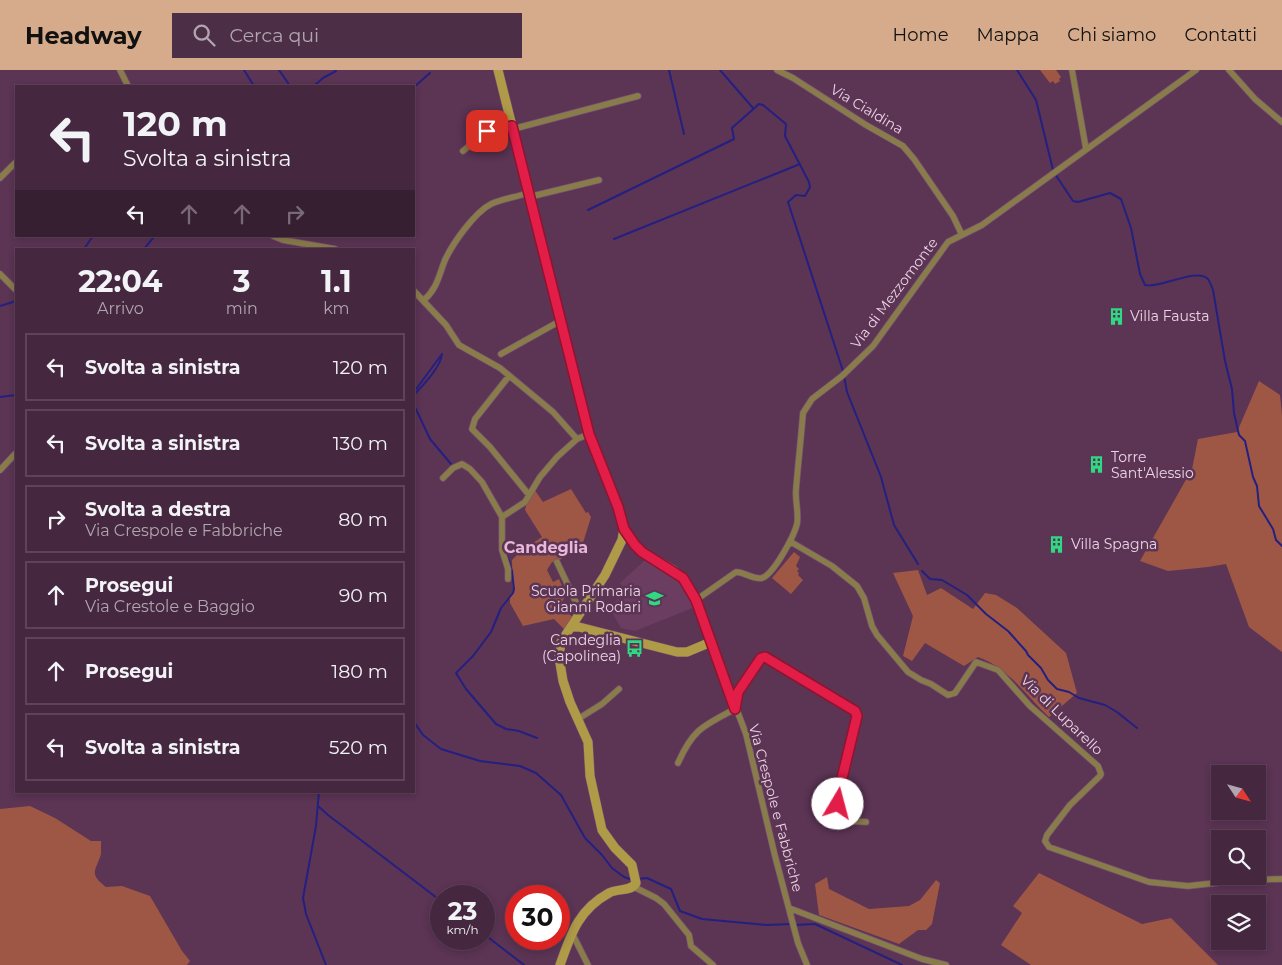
<!DOCTYPE html>
<html lang="it">
<head>
<meta charset="utf-8">
<style>
	body { margin:0; font-family:Montserrat,sans-serif; background:#4c2f46; color:#f1f3f6; height:100vh; display:flex; flex-direction:column; font-size:19px; white-space:nowrap }
	* { box-sizing:border-box; margin:0 }
	p { font-size:16px; color:#b0a5b0 }
	.icon { flex:none; width:28px; height:28px; fill:none; stroke:currentColor; stroke-width:2; stroke-linecap:round; stroke-linejoin:round }
	.map { position:relative; flex:1; overflow:hidden }
	.panel { position:absolute; left:15px; top:178px; width:400px; height:545px; display:flex; flex-direction:column; background:#45273f; border-radius:0px; box-shadow:0 2px 8px #0003,0 0 0 1px #5d4459 }
	.panel>* { flex:none }
	.hud { position:absolute; left:15px; top:15px; width:400px; height:152px; border-radius:0px; box-shadow:0 2px 8px #0003,0 0 0 1px #5d4459; background:#45273f; color:#f1f3f6; overflow:hidden }
	.needle { width:32px; rotate:126deg }
	.fabs { position:absolute; left:1211px; top:695px; display:grid; gap:10px }
	.fabs a { display:grid; place-items:center; width:55px; height:55px; border-radius:0px; background:#45273f; box-shadow:0 2px 8px #0003,0 0 0 1px #5d4459; font-size:25px }
	.speed { position:absolute; left:430px; top:815px; display:flex; gap:10px; font-size:25px; font-weight:700; text-align:center }
	.speed>* { display:grid; place-content:center; width:65px; height:65px; border-radius:50%; background:#45273f; box-shadow:0 2px 8px #0003,0 0 0 1px #5d4459; line-height:1 }
	.speed small { font-size:12px; font-weight:400 }
	.speed .limit { border:8px solid #d22; background:#fff; color:#111 }
	.pin { position:absolute; display:grid; place-items:center; width:42px; height:42px; color:#fff; margin:-21px; border-radius:10px; box-shadow:0 2px 8px #0006 }
	.me { position:absolute; width:55px; margin:-28px; rotate:8deg; stroke-linejoin:round; filter:drop-shadow(0 0 4px #0008) }
	.turn { display:flex; align-items:center; gap:18px; height:105px; padding:0 25px; font-size:22px }
	.turn .icon { width:65px; height:65px; stroke-width:2.5 }
	.turn b { display:block; font-size:35px; line-height:42px }
	.lanes { display:flex; align-items:center; height:48px; padding:0 25px; background:#0003; justify-content:center; gap:25px; direction:ltr }
	.lanes .off { opacity:.35 }
	.eta { display:flex; justify-content:space-evenly; align-items:center; height:85px; text-align:center }
	.eta b { font-size:30px; font-weight:700; line-height:35px }
	ul { padding:0; list-style:none }
	li { display:flex; align-items:center; gap:15px; height:68px; margin:0 10px 8px; padding:0 15px; border:2px solid #5d4459; border-radius:0px }
	li div { flex:1 }
	li b { display:block; font-size:19px }
	li em { font-style:normal }
	header { display:flex; align-items:center; gap:30px; box-sizing:border-box; height:70px; padding:0 25px; background:#d6ab8b; color:#111 }
	header strong { font-size:24px }
	nav { display:flex; gap:28px; margin-inline-start:auto; font-size:18px }
	.search { width:350px; height:45px; background:#4c2f46; display:flex; align-items:center; gap:12px; box-sizing:border-box; padding:0 18px; border-radius:0px; color:#b0a5b0; font-size:19px }
	.map>svg:first-child { display:block }
</style>
</head>
<body>
<header>
<strong>Headway</strong>
<div class="search"><svg class="icon" aria-label="search" viewBox="0 0 24 24"><circle cx="10" cy="10" r="6"/><path d="M15 15l6 6"/></svg>Cerca qui</div>
<nav><a>Home</a><a>Mappa</a><a>Chi siamo</a><a>Contatti</a></nav>
</header>
<div class="map">
<svg width="1282" height="895" viewBox="0 0 1282 895">
	<rect width="100%" height="100%" fill="#5c3454"/>
	<path fill="#6a3d61" d="M646,489L673,503L681,511L695,537L635,561L621,558L609,537L626,522L620,513Z"/>
	<path fill="#9f5745" d="M1040,0H1056L1061,7L1059,9L1060,11L1055,14L1053,11L1050,13Z
		M1259,311L1280,325L1282,345V582L1249,557L1226,494L1208,497L1168,501L1140,491L1192,399L1198,369L1237,362Z
		M534,419L543,432L571,419L586,443L588,442L591,447L583,473L557,492H552L547,500L553,512L559,509L566,525L559,537L573,547L564,559L554,549L523,556L510,533V527L513,521L512,490L521,481L542,467L525,440L528,428Z
		M794,482L800,487L796,496L799,499L797,501L799,503L798,505L803,510L791,524L772,508Z
		M918,500L927,525L941,518L973,539L985,523L996,525L1017,538L1066,583L1077,623L1049,647C1026,626 1008,597 978,587L964,596L925,573L912,591L903,586L913,546L893,503Z
		M30,736L55,748L91,771H101C101,775 101,780 101,784C96,801 88,803 106,817L122,816L150,826L182,881L190,891L187,895H0V739Z
		M1039,803L1142,854L1171,848L1218,895H1031L1001,875L1022,843L1013,836Z
		M827,807L829,819L869,839L909,836L920,830L936,810L940,813L932,854L926,860H918L899,874L819,845L815,814Z"/>
	<g fill="none" stroke-linecap="round" stroke-linejoin="round">
		<path stroke="#242081" stroke-width="2" d="M244,0L254,16
			M279,0L290,16
			M669,0L684,64
			M720,0L753,38
			M1017,0L1036,30L1053,100
			M314,16L323,8L336,1L335,0
			M414,17L430,3
			M1055,104L1073,131L1078,132L1110,123L1121,129L1131,158L1140,204L1145,215C1159,219 1197,197 1208,209C1210,212 1212,217 1213,220L1225,291L1232,319L1234,343L1239,365L1245,371L1253,407L1257,416L1259,436L1273,459L1276,470L1282,476
			M588,140L734,69L732,58L759,34L763,35L786,54L785,66L809,112L810,117L805,126L796,125L788,132L843,301
			M614,169L800,94
			M84,179L93,166
			M144,179L153,168
			M0,236L16,231
			M844,306L847,322L881,407L894,455L918,494
			M414,322L442,284
			M414,325C422,316 441,297 442,284
			M0,327L16,325
			M414,335L430,369L451,394
			M507,485L512,501L514,519L513,523L501,538L491,562L473,586L456,603L466,619L496,654L506,659L519,661L537,668
			M922,501L930,509L942,510L967,525L986,544L1008,561L1026,581L1028,585L1041,598L1048,610L1057,619L1069,622L1079,628L1105,635L1117,642L1137,658
			M414,652L423,665L441,679L480,691L520,696L536,703L561,725L585,768L602,785L612,798L624,807L633,810
			M319,721L316,756L303,828L306,844L326,895
			M318,736L328,745L441,831
			M637,809L647,808L671,819L680,841L702,849L766,855L791,854
			M795,855L815,854L902,895
			M484,864L524,895"/>
		<defs>
			<path id="street" d="M120,0L128,16
				M777,0L793,8L866,55L903,76L914,89L953,146L962,165
				M1072,0L1086,79
				M1229,0L1255,29L1282,52
				M513,59L638,26
				M463,81L487,61L512,56
				M0,108L16,92
				M529,127L599,110
				M273,166L283,170L335,179
				M0,204L16,220
				M414,221L446,255L459,275L500,298L553,342L577,369
				M424,230C437,219 439,205 445,190C453,173 474,143 491,134C502,129 516,127 528,123
				M501,284L560,251
				M509,306L475,349L472,359L490,377L529,425
				M0,400L16,383
				M443,408L453,398L462,394L470,399L482,412L502,447V480L508,499V509
				M502,447L525,432L540,407L557,387L577,369L589,364
				M791,472L832,496L857,516L864,528L872,556L877,565L908,602L921,610L931,614L948,625L955,623L976,592L998,600L1030,636L1098,696L1101,704L1100,706L1070,735L1047,765L1045,771L1049,777L1149,812L1188,816L1243,810L1282,809
				M557,492L581,543
				M696,530L736,502C744,502 754,510 762,508C774,504 794,466 797,454C799,443 795,431 796,420C798,394 801,369 803,343L812,329L842,306L873,276L948,172L982,155L1196,0
				M711,572L746,664L775,786L798,873L807,895
				M578,649L602,634L619,619
				M678,693C693,659 703,656 735,639L738,623L761,588L765,587L855,641L857,646L837,729L849,751L866,752
				M634,817L656,828L664,834L689,865L691,876L713,895
				M789,838L922,889L946,895
				M572,863L588,895"/>
			<path id="secondary" d="M498,0L589,364L618,437L624,459L635,475L642,482L673,500L685,510L696,530L711,572L687,582H677L579,557H571
				M560,895C571,864 578,840 609,823C618,818 631,822 636,813L632,795L615,778L602,760L590,706L588,672L570,632L563,611L559,587L561,572L605,505L622,470L624,459"/>
		</defs>
		<use href="#street" stroke="#795471" stroke-width="7"/>
		<use href="#secondary" stroke="#795471" stroke-width="10"/>
		<use href="#street" stroke="#897c4b" stroke-width="5.5"/>
		<use href="#secondary" stroke="#af9a48" stroke-width="9"/>
	</g>
	<g fill="none" stroke-linecap="round" stroke-linejoin="round">
		<defs>
			<path id="route" d="M487,61L512,56L589,364L618,437L624,459L635,475L642,482L683,508L696,530L735,639L738,622L761,588L765,587L855,641L857,646L837,729L838,734"/>
		</defs>
		<use href="#route" stroke="#92132f" stroke-width="12"/>
		<use href="#route" stroke="#e11d48" stroke-width="9"/>
	</g>
	<defs>
		<symbol id="building-bare" viewBox="-9 -9 18 18"><path d="M-4-6H4V6H1V3H-1V6H-4ZM-2.5-4.3h1.7v1.8h-1.7ZM.8-4.3h1.7v1.8H.8ZM-2.5-1h1.7V.8h-1.7ZM.8-1h1.7V.8H.8Z" fill="#2fd883" stroke="#5c3454" stroke-width="2.5" paint-order="stroke"/></symbol>
		<symbol id="school-bare" viewBox="-9 -9 18 18"><path d="M0-5L7-2L0 1L-7-2ZM-4 1L0 2.5L4 1V4Q0 6-4 4Z" fill="#2fd883" stroke="#5c3454" stroke-width="2.5" paint-order="stroke"/></symbol>
		<symbol id="bus-bare" viewBox="-9 -9 18 18"><path d="M-5-6H5V4H4V6H2V4H-2V6H-4V4H-5ZM-3.5-4V0h7V-4ZM-3.5 1.2v1.5H-2V1.2ZM2 1.2v1.5H3.5V1.2Z" fill="#2fd883" stroke="#5c3454" stroke-width="2.5" paint-order="stroke"/></symbol>
	</defs>
	<g fill-rule="evenodd">
		<use href="#building-bare" x="1104" y="234" width="25" height="25"/>
		<use href="#building-bare" x="1084" y="382" width="25" height="25"/>
		<use href="#building-bare" x="1044" y="462" width="25" height="25"/>
		<use href="#school-bare" x="642" y="516" width="25" height="25"/>
		<use href="#bus-bare" x="622" y="566" width="25" height="25"/>
	</g>
	<g text-anchor="middle" dominant-baseline="central" stroke-width="5" stroke-linejoin="round" paint-order="stroke">
		<g font-size="14" fill="#ecd3e5" stroke="#5c3454">
			<text transform="translate(867 39) rotate(31)">Via Cialdina</text>
			<text transform="translate(894 223) rotate(-53)">Via di Mezzomonte</text>
			<text transform="translate(1062 645) rotate(44)">Via di Luparello</text>
			<text transform="translate(776 738) rotate(75)">Via Crespole e Fabbriche</text>
		</g>
		<g font-size="14" fill="#ecd3e5" stroke="#5c3454" text-anchor="start">
			<text x="1130" y="246">Villa Fausta</text>
			<text x="1111" y="387">Torre<tspan x="1111" dy="16">Sant'Alessio</tspan></text>
			<text x="1071" y="474">Villa Spagna</text>
			<text x="641" y="521" text-anchor="end">Scuola Primaria<tspan x="641" dy="16">Gianni Rodari</tspan></text>
			<text x="621" y="570" text-anchor="end">Candeglia<tspan x="621" dy="16">(Capolinea)</tspan></text>
		</g>
		<g font-size="16" font-weight="bold" fill="#e8b7dc" stroke="#5c3454">
			<text x="546" y="477">Candeglia</text>
		</g>
	</g>
</svg>
<div class="fabs">
<a><svg class="needle" viewBox="-14 -14 28 28"><path d="M0-13l5 13h-10z" fill="#e53935"/><path d="M0 13l5-13h-10z" fill="#b0a5b0"/></svg></a>
<a><svg class="icon" aria-label="search" viewBox="0 0 24 24"><circle cx="10" cy="10" r="6"/><path d="M15 15l6 6"/></svg></a>
<a><svg class="icon" aria-label="layers" viewBox="0 0 24 24"><path d="M12 4l9 5-9 5-9-5zM3 14l9 5 9-5"/></svg></a>
</div>
<div class="speed"><div>23<small>km/h</small></div><div class="limit">30</div></div>
<div class="pin" style="left:487px;top:61px;background:#d93025"><svg class="icon" aria-label="arrive" viewBox="0 0 24 24"><path d="M6 21V4h12l-3 4 3 4H6"/></svg></div>
<svg class="me" style="left:838px;top:734px" viewBox="-20 -20 40 40"><circle r="19" fill="#fff"/><path d="M0-13L10 11 0 6-10 11z" fill="#e11d48"/></svg>
<div class="hud">
<div class="turn"><svg class="icon" aria-label="left" viewBox="0 0 24 24"><path d="M17 20v-9H6M10 6l-5 5 5 5"/></svg><div><b>120 m</b>Svolta a sinistra</div></div>
<div class="lanes"><svg class="icon" aria-label="left" viewBox="0 0 24 24"><path d="M17 20v-9H6M10 6l-5 5 5 5"/></svg><svg class="icon off" aria-label="ahead" viewBox="0 0 24 24"><path d="M12 20V5M6 11l6-6 6 6"/></svg><svg class="icon off" aria-label="ahead" viewBox="0 0 24 24"><path d="M12 20V5M6 11l6-6 6 6"/></svg><svg class="icon off" aria-label="right" viewBox="0 0 24 24"><path d="M7 20v-9h11M14 6l5 5-5 5"/></svg></div>
</div>
<section class="panel">
<div class="eta">
<div><b>22:04</b><p>Arrivo</p></div>
<div><b>3</b><p>min</p></div>
<div><b>1.1</b><p>km</p></div>
</div>
<ul>
<li><svg class="icon" aria-label="left" viewBox="0 0 24 24"><path d="M17 20v-9H6M10 6l-5 5 5 5"/></svg><div><b>Svolta a sinistra</b></div><em>120 m</em></li>
<li><svg class="icon" aria-label="left" viewBox="0 0 24 24"><path d="M17 20v-9H6M10 6l-5 5 5 5"/></svg><div><b>Svolta a sinistra</b></div><em>130 m</em></li>
<li><svg class="icon" aria-label="right" viewBox="0 0 24 24"><path d="M7 20v-9h11M14 6l5 5-5 5"/></svg><div><b>Svolta a destra</b><p>Via Crespole e Fabbriche</p></div><em>80 m</em></li>
<li><svg class="icon" aria-label="ahead" viewBox="0 0 24 24"><path d="M12 20V5M6 11l6-6 6 6"/></svg><div><b>Prosegui</b><p>Via Crestole e Baggio</p></div><em>90 m</em></li>
<li><svg class="icon" aria-label="ahead" viewBox="0 0 24 24"><path d="M12 20V5M6 11l6-6 6 6"/></svg><div><b>Prosegui</b></div><em>180 m</em></li>
<li><svg class="icon" aria-label="left" viewBox="0 0 24 24"><path d="M17 20v-9H6M10 6l-5 5 5 5"/></svg><div><b>Svolta a sinistra</b></div><em>520 m</em></li>
</ul>
</section>
</div>
</body>
</html>
